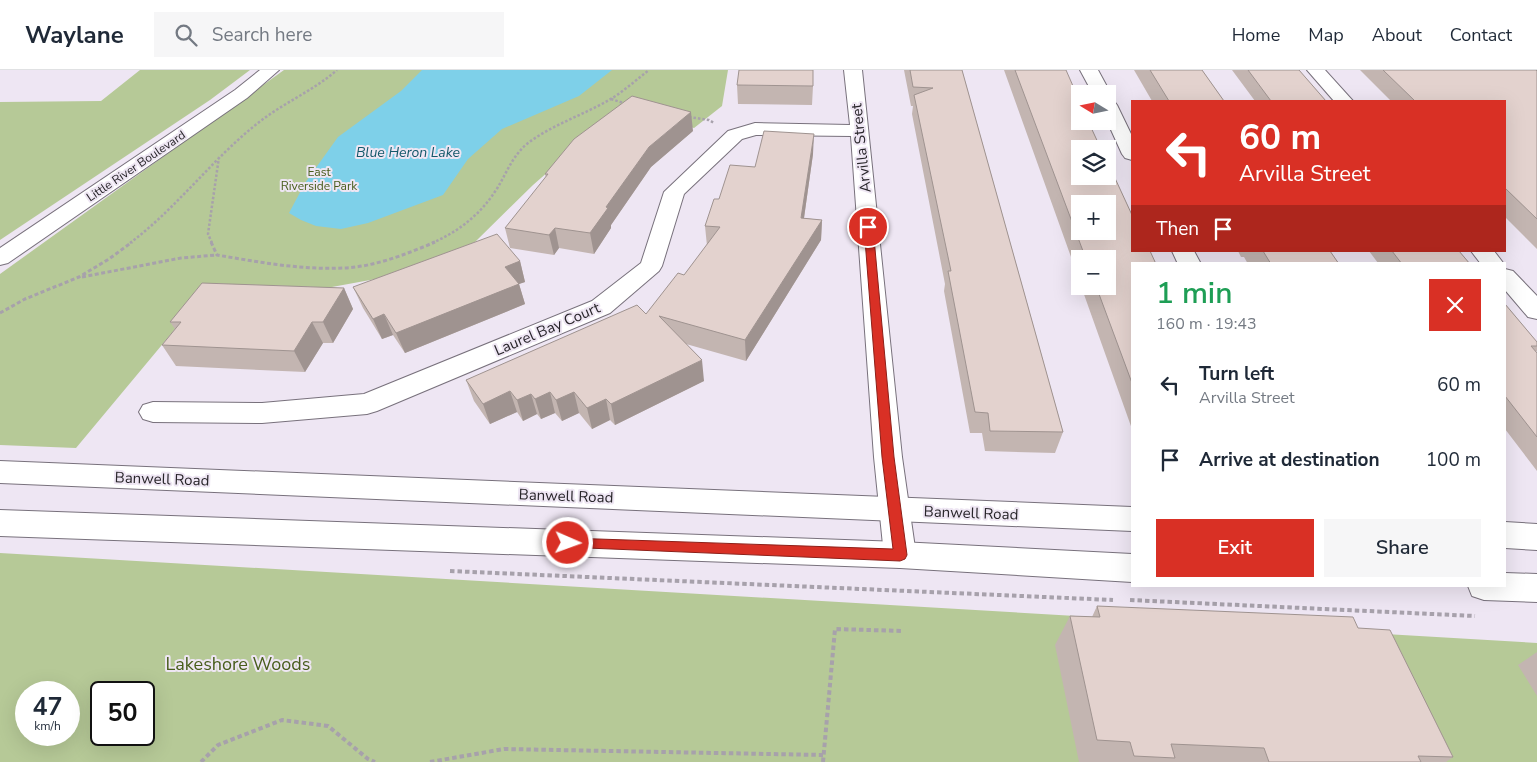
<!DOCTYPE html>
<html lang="en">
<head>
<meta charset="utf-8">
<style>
	body { margin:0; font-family:"Nunito Sans",sans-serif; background:#f6f6f7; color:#1f2937; height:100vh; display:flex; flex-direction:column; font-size:19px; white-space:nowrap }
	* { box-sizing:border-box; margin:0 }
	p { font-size:16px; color:#747a83 }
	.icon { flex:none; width:28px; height:28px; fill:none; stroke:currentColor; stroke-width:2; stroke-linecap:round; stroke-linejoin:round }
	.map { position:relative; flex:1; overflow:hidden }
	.details { position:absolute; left:1131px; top:192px; width:375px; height:325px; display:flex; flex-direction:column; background:#fff; border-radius:0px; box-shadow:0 5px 20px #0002 }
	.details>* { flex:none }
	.guide { position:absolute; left:1131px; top:30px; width:375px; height:152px; border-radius:0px; box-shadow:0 5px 20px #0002; background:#d93025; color:#fff; overflow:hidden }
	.needle { width:32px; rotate:280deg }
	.buttons { position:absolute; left:1071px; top:15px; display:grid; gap:10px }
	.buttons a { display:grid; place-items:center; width:45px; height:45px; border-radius:0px; background:#fff; box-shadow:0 5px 20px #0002; font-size:25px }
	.speed { position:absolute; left:15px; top:611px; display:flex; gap:10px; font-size:25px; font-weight:700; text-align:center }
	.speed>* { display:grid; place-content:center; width:65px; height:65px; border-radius:50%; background:#fff; box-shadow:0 5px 20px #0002; line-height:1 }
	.speed small { font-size:12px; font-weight:400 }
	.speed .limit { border:2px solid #111; border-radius:8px; background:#fff; color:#111 }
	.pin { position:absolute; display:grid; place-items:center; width:42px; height:42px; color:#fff; margin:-21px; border:2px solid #fff; border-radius:50%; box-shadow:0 1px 5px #0007 }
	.me { position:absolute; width:55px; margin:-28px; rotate:92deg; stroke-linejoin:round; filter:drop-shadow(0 0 4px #0008) }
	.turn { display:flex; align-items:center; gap:18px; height:105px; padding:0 25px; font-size:22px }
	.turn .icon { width:65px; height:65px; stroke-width:2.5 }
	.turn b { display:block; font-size:35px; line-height:42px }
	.then { display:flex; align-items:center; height:48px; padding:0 25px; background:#0003; gap:10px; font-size:19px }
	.round { display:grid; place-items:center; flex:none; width:52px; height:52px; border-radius:0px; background:#f6f6f7 }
	.overview { display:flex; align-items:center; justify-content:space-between; height:85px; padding:0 25px }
	h1 { font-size:30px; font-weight:600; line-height:38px; color:#1e9e55 }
	.cta { display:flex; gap:10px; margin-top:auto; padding:10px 25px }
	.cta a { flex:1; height:58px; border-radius:0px; background:#d93025; color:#fff; font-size:20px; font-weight:600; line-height:58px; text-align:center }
	.cta a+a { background:#f6f6f7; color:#1f2937 }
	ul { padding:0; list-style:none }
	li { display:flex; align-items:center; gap:15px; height:75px; padding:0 25px }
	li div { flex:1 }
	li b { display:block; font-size:19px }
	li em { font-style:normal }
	header { display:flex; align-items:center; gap:30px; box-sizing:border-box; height:70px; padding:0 25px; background:#fff; border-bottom:1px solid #e0e1e3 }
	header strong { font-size:24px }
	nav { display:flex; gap:28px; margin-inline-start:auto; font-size:18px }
	.search { width:350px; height:45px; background:#f6f6f7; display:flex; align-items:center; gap:12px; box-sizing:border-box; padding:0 18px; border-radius:0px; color:#747a83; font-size:19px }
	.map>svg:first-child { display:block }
</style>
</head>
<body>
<header>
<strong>Waylane</strong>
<div class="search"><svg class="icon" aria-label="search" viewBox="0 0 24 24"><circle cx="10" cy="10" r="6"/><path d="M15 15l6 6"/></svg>Search here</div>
<nav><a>Home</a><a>Map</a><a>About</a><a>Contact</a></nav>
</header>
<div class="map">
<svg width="1537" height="692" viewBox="0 0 1537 692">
	<rect width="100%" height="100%" fill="#eee6f3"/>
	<path fill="#b6c997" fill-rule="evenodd" d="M140,0H250L210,30L0,170V32L101,31Z
		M284,0H728L722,36L694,58L630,40L614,44L533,115L475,172L403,204L321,219L211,216L76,378L0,375V204Z
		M0,483L1537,573V692H0ZM26,622H69V665H26ZM101,622H144V665H101Z"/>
	<path fill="#7ed0e9" d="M422,0H612L579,26L502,59L468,89L443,125L368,153L341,159L316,156L301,150L289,143L305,113L338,67L401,21Z"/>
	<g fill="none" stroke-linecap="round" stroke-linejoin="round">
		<defs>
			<path id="minor" d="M260,0H279L247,28L8,193L0,195V178L235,20Z
				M844,0H862L902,387L916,485L911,494L900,498L889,494L884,485L874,387L851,66L756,65L742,69L684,124L662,196L659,201L610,243L377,341L367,344L262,353L153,352L143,349L139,342L143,335L153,332L262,333L364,324L592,231L641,193L664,122L728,61L755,53L850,55Z
				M1080,0H1098L1111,24L1108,28V24H1093Z
				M1307,0H1325L1353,31H1334Z
				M1108,30L1114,31L1117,35L1132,66V90L1125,88L1122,84L1107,51Z
				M1172,181H1194L1201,194H1178Z
				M1471,181H1494L1504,194H1481Z
				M1505,199L1513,201L1537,226V249L1528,247L1505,220Z"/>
			<path id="major" d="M0,391L1132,437V461L0,413Z
				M0,440L900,472L1132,484V512L900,498L0,466Z
				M1505,452L1537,454V480L1505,478Z
				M1505,503L1537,504V532L1484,530L1472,526L1468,516H1505Z"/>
		</defs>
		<use href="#minor" stroke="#78717c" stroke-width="2"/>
		<use href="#major" stroke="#78717c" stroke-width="2"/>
		<path stroke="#a7a1ab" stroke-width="2.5" stroke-dasharray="2.5 2" stroke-linecap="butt" d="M611,29L627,34
			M689,47L709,50L714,53
			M130,173C177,138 212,89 258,53C283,33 313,21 337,0
			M212,173L208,164L219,87
			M432,173C460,161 482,143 498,117C507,102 513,85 528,73C552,55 583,45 609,30C623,22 636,10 649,0"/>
		<path stroke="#a7a1ab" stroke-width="3" stroke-dasharray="4 2.5" stroke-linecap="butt" d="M211,172L217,185C258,192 301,200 343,198C374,197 407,184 435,172
			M82,207L181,188L217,185
			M0,243L25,229L79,207L109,189L132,172"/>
		<path stroke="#a7a1ab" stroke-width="4" stroke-dasharray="4.5 3" stroke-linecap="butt" d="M450,501L1113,530
			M1130,530L1475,546
			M201,692L218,675L282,650L328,656L368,689L375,692
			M430,692L504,679L823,685
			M823,692L835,559L903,561"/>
		<use href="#minor" fill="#fff" fill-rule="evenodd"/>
		<use href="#major" fill="#fff" fill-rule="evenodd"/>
	</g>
	<path fill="#c3b5b1" d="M904,0H962L1063,362L1055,383L985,381L982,363H970L944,221L945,214L912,44L913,36H911Z
		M1004,0H1066L1132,194V359L1081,216H1108V189H1080V212Z
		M1134,0H1202L1224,31H1152Z
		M1232,0H1299L1326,31H1255Z
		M1360,0H1536L1537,1V179L1505,147V31H1391Z
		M737,15L813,16L812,35L738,34Z
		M693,61L651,97L611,155V158L594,184L559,178L554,185L510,178L505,158L546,108L545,104Z
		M813,84L804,148L822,150L821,170L746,291L686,274L704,311L615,355L610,350L592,359L579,343L562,351L555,343L541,349L537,344L523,351L517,342L490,354L474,331L466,310L646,244L684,205L707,176L705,156L719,129L755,97Z
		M1238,181H1330L1339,194H1248L1244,187H1241Z
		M1369,181H1459L1470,194L1378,193Z
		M520,191L525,212L519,214L525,234L405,283L393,265L382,269L363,238L353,217Z
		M344,218L353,239L333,273H323L305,302L176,296L162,275L175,259L170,252Z
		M1505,234L1537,272V281L1536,282L1537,283V401L1505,359Z
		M1097,536L1358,558L1453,687L1446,692H1079L1055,575L1070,546L1092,547Z
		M1537,582V626L1518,595Z"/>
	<path fill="#9f9390" d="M691,42L693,61L651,97L611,155V158L594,184L590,163L606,137L649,77Z
		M814,64L813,84L801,169V148Z
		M822,150L821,170L746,291L745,270Z
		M555,158L559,178L554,185L549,165Z
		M520,191L525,212L519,214L525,234L405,283L396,263L505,197Z
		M344,218L353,239L333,273L323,252Z
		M384,244L393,265L382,269L373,249Z
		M312,252L323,273L305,302L294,281Z
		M702,290L704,311L615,355L611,334Z
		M510,321L517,342L490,354L483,334Z
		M550,322L555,343L541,349L535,329Z
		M574,322L579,343L562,351L556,330Z
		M531,324L537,344L523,351L517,330Z
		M606,329L610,350L592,359L587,338Z"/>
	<path fill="#e3d2ce" stroke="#9f9390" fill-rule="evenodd" d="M739,0H813V16L737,15Z
		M910,0H962L1063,362L990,361L988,343L975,342L948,201H951L914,25L933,18L913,17Z
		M1015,0H1066L1080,32V51H1088L1101,79H1080V106H1108V93L1132,145V181H1150L1156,194H1132V313L1096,216H1108V189H1086ZM1080,134H1108V161H1080Z
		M1150,0H1202L1224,31H1169Z
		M1248,0H1299L1326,31H1271Z
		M1383,0H1536L1537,1V149L1505,118V31H1415Z
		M632,26L691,42L649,77L606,137L608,138L590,163L555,158L549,165L505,158L548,104H545L574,69Z
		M764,61L814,64L801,148L822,150L745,270L659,246L702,290L611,334L606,329L587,338L574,322L556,330L550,322L535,329L531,324L517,330L510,321L483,334L466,310L637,235L646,244L678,203L684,205L720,157L705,156L714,129H719L730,95L755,97Z
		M497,164L520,191L505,197L519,214L396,263L384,244L373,249L353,217Z
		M1263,181H1330L1339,194H1271Z
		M1392,181H1459L1470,194H1402Z
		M202,213L344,218L323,252H312L294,281L162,275L181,252H170Z
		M1505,234L1537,272V276H1531L1537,283V367L1505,326Z
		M1097,536L1353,547L1358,558L1390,560L1453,687L1418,686L1421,692H1269L1264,678L1171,674L1175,688L1134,686L1130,672L1097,670L1070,546L1100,547Z"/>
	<path fill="#d93025" stroke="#8d1f18" d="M868,154L873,157L894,387L907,485L905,489L900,491L563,477L561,473L563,470L568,468L893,479L882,387L864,157Z"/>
	<g text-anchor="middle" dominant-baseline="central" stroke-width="4" stroke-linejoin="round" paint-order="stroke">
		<g font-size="12" fill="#28252a" stroke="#eee6f3">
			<text transform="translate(136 96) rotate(-34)">Little River Boulevard</text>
		</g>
		<g font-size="12" fill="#485d1c" stroke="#eee6f3">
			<text x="319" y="102">East<tspan x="319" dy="14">Riverside Park</tspan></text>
		</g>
		<g font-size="14" font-style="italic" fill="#13586a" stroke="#eee6f3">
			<text x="408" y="82">Blue Heron Lake</text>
		</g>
		<g font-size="15" fill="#28252a" stroke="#eee6f3">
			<text transform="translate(861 78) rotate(-96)">Arvilla Street</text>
			<text transform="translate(547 259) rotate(-23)">Laurel Bay Court</text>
			<text transform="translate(162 409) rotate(2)">Banwell Road</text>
			<text transform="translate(566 426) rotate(2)">Banwell Road</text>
			<text transform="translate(971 443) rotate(2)">Banwell Road</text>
		</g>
		<g font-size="18" fill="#485d1c" stroke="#eee6f3">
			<text x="238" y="594">Lakeshore Woods</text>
		</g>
	</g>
</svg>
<div class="buttons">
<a><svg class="needle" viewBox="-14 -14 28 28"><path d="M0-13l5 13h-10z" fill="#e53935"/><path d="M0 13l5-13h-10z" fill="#747a83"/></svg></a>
<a><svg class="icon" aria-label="layers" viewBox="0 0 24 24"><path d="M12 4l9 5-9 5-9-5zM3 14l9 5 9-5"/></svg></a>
<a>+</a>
<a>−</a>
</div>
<div class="speed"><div>47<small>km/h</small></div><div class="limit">50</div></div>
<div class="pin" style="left:868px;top:157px;background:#d93025"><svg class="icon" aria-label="arrive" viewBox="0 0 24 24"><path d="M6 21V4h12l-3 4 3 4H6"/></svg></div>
<svg class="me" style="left:568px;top:473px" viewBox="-20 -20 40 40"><circle r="17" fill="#d93025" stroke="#fff" stroke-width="3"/><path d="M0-11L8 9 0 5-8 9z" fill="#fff"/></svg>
<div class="guide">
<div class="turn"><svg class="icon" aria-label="left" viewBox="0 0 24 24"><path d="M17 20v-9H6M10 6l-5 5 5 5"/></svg><div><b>60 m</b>Arvilla Street</div></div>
<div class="then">Then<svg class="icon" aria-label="arrive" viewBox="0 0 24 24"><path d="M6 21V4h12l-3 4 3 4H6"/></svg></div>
</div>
<section class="details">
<div class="overview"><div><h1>1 min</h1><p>160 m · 19:43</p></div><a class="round" style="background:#d93025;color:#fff"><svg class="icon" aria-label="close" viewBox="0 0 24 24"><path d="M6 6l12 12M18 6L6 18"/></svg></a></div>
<ul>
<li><svg class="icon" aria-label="left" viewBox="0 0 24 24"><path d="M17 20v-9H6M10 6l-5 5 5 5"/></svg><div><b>Turn left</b><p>Arvilla Street</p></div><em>60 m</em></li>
<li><svg class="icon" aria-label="arrive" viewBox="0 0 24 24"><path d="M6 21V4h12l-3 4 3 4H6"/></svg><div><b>Arrive at destination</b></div><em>100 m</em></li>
</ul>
<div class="cta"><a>Exit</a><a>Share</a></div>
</section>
</div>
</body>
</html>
